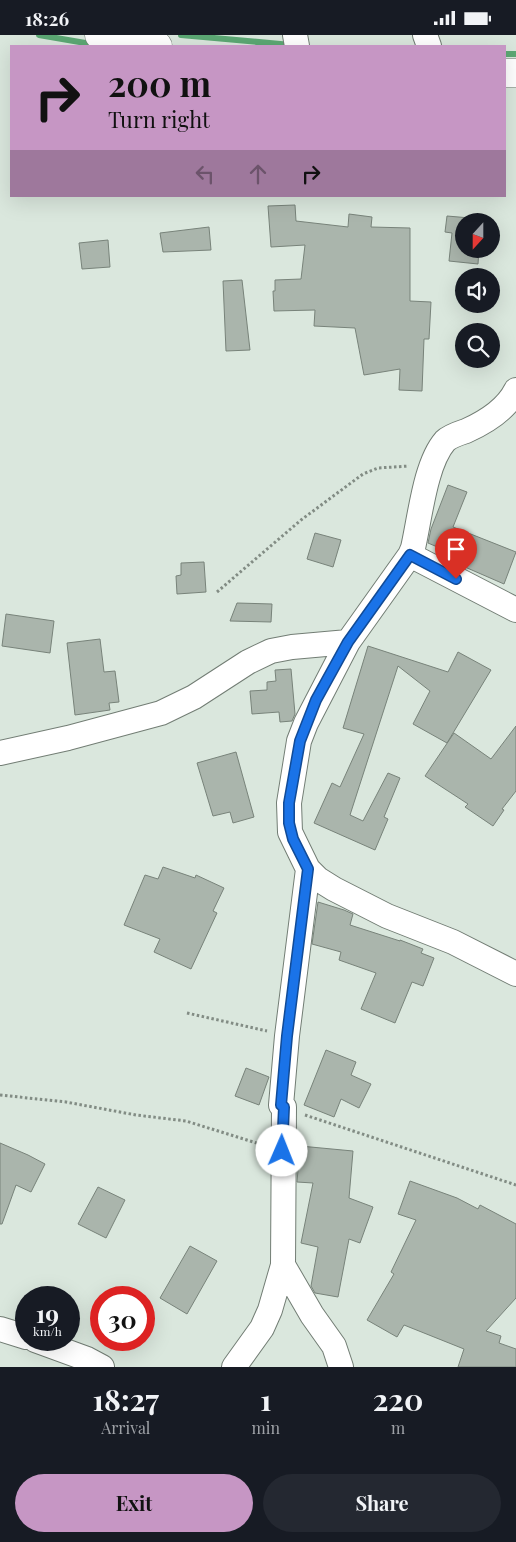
<!DOCTYPE html>
<html lang="en">
<head>
<meta charset="utf-8">
<style>
	body { margin:0; font-family:"Playfair Display",serif; background:#242831; color:#f1f3f6; height:100vh; display:flex; flex-direction:column; font-size:19px; white-space:nowrap }
	* { box-sizing:border-box; margin:0 }
	p { font-size:16px; color:#9ea1a6 }
	.icon { flex:none; width:28px; height:28px; fill:none; stroke:currentColor; stroke-width:2; stroke-linecap:round; stroke-linejoin:round }
	.map { position:relative; height:1332px; overflow:hidden }
	.drawer { display:flex; flex-direction:column; background:#171b24; flex:1 }
	.drawer>* { flex:none }
	.top-card { position:absolute; left:10px; top:10px; width:496px; height:152px; border-radius:0px; box-shadow:0 5px 20px #0002; background:#c696c4; color:#111; overflow:hidden }
	.needle { width:32px; rotate:201deg }
	.fabs { position:absolute; left:455px; top:178px; display:grid; gap:10px }
	.fabs a { display:grid; place-items:center; width:45px; height:45px; border-radius:50%; background:#171b24; box-shadow:0 5px 20px #0002; font-size:25px }
	.speed { position:absolute; left:15px; top:1251px; display:flex; gap:10px; font-size:25px; font-weight:700; text-align:center }
	.speed>* { display:grid; place-content:center; width:65px; height:65px; border-radius:50%; background:#171b24; box-shadow:0 5px 20px #0002; line-height:1 }
	.speed small { font-size:12px; font-weight:400 }
	.speed .limit { border:8px solid #d22; background:#fff; color:#111 }
	.pin { position:absolute; display:grid; place-items:center; width:42px; height:42px; color:#fff; margin:-51px -21px; border-radius:50% 50% 50% 0; rotate:-45deg; box-shadow:0 0 5px #0007 }
	.pin .icon { rotate:45deg }
	.me { position:absolute; width:55px; margin:-28px; rotate:1deg; stroke-linejoin:round; filter:drop-shadow(0 0 4px #0008) }
	.turn { display:flex; align-items:center; gap:18px; height:105px; padding:0 15px; font-size:22px }
	.turn .icon { width:65px; height:65px; stroke-width:2.5 }
	.turn b { display:block; font-size:35px; line-height:42px }
	.lanes { display:flex; align-items:center; height:48px; padding:0 15px; background:#0003; justify-content:center; gap:25px; direction:ltr }
	.lanes .off { opacity:.35 }
	.eta { display:flex; justify-content:space-evenly; align-items:center; height:85px; text-align:center }
	.eta b { font-size:30px; font-weight:700; line-height:35px }
	.button { display:flex; gap:10px; margin-top:auto; padding:10px 15px }
	.button a { flex:1; height:58px; border-radius:30px; background:#c696c4; color:#111; font-size:20px; font-weight:700; line-height:58px; text-align:center }
	.button a+a { background:#242831; color:#f1f3f6 }
	.status { display:flex; justify-content:space-between; align-items:center; height:35px; padding:0 25px; background:#171b24; direction:ltr }
	.status svg { height:14px; fill:currentColor }
	.map>svg:first-child { display:block }
</style>
</head>
<body>
<div class="status"><b>18:26</b><svg viewBox="0 0 49 12"><path d="M0 12V9h3v3zM5 12V6h3v6zM10 12V3h3v9zM15 12V0h3v12zM26 1h20v11H26zM47 4h2v5h-2z"/></svg></div>
<div class="map">
<svg width="516" height="1332" viewBox="0 0 516 1332">
	<rect width="100%" height="100%" fill="#dae7dd"/>
	<g fill="none" stroke-linecap="round" stroke-linejoin="round">
		<path stroke="#5ca874" stroke-width="6" d="M39,0L97,10
			M181,0L291,10
			M505,19H516"/>
	</g>
	<path fill="#aab5ac" stroke="#78837a" d="M295,170L296,186L348,192L349,179L372,182L371,192L410,193V266L431,267L429,304H424L422,356L399,355L400,334L364,340L355,293L314,291L315,275L274,276L273,256H275V245L301,244L305,210L271,212L268,171Z
		M447,181L482,184V186H464V214H479L478,229L449,226L452,198L445,197Z
		M209,192L211,215L163,217L160,198Z
		M108,205L110,232L82,234L79,208Z
		M242,245L250,315L226,316L223,246Z
		M448,450L467,457L453,492L516,517L504,549L458,529L461,522L428,508L431,494Z
		M315,498L341,505L333,532L307,524Z
		M204,527L206,557L177,559L176,541L181,540V528Z
		M237,568L272,569L271,587L230,586Z
		M6,579L54,586L50,618L2,611Z
		M100,604L104,637L115,636L119,667L109,668L110,675L75,680L67,608Z
		M368,611L448,637L458,617L491,635L447,708L413,689L430,656L398,631L350,780L363,786L388,738L400,743L384,782L388,784L375,815L314,788L332,748L340,752L364,699L343,693Z
		M291,634L295,679L292,686L280,687L279,677L252,679L250,656L267,655V647L276,646L275,635Z
		M516,691V756L502,774L504,775L493,791L465,772L468,769L425,741L454,698L491,724Z
		M236,717L254,782L233,788L230,777L213,781L197,728Z
		M163,832L195,843L196,840L224,853L213,876L217,878L191,934L154,917L160,904L124,890L145,840L158,844Z
		M318,867L344,875L353,879L350,890L400,906V905L423,914L421,918L434,923L423,951L412,947L395,988L361,974L376,938L339,925L341,917L312,909Z
		M326,1015L356,1027L351,1040L371,1049L359,1073L341,1064L334,1082L304,1070Z
		M246,1033L269,1042L259,1070L235,1061Z
		M0,1108L28,1120L45,1129L31,1157L16,1150L2,1189H0Z
		M300,1111L353,1116L349,1163L373,1172L360,1208L349,1204L338,1262L315,1258L311,1251L318,1212L301,1208L313,1148L297,1147Z
		M410,1146L457,1163L478,1174L480,1170L516,1189V1263L486,1296L501,1301L499,1308L516,1314V1332H458L464,1314L404,1290L397,1302L367,1285L394,1239L391,1237L416,1185L398,1179Z
		M98,1152L125,1165L106,1203L78,1189Z
		M190,1211L217,1226L187,1279L160,1263Z"/>
	<g fill="none" stroke-linecap="round" stroke-linejoin="round">
		<defs>
			<path id="minor" d="M295,0L297,11
				M425,0L429,11
				M516,355C506,375 486,387 466,396C460,398 450,401 445,406C425,429 420,483 413,513L410,520L348,607L306,688L299,706L289,768L290,797L308,834L318,844L334,854L387,881L453,907L516,939
				M410,520L516,575
				M0,718L68,703L161,678L194,662L248,627L271,616L292,612L348,607
				M283,1230L312,1280L334,1311L341,1332
				M0,1294L26,1302
				M35,1305L87,1324L102,1332
				M234,1332L262,1293L270,1275L283,1230L284,1072L281,1070L287,1001L308,834"/>
			<path id="major" d="M99,0L134,8L158,11
				M505,38H516"/>
		</defs>
		<use href="#minor" stroke="#727d74" stroke-width="26"/>
		<use href="#major" stroke="#727d74" stroke-width="29"/>
		<path stroke="#828c84" stroke-width="3" stroke-dasharray="2.5 2.5" stroke-linecap="butt" d="M217,557L301,485L363,439L378,433L409,431
			M187,978L267,996
			M0,1060L66,1067L136,1080L186,1086L263,1110
			M305,1080L516,1150"/>
		<use href="#minor" stroke="#fff" stroke-width="24"/>
		<use href="#major" stroke="#fff" stroke-width="28"/>
	</g>
	<g fill="none" stroke-linecap="round" stroke-linejoin="round">
		<defs>
			<path id="route" d="M282,1116L284,1072L281,1070L287,1001L308,834L293,804L289,788V768L300,706L316,665L348,607L410,520L456,544"/>
		</defs>
		<use href="#route" stroke="#114b97" stroke-width="12"/>
		<use href="#route" stroke="#1a73e8" stroke-width="9"/>
	</g>
</svg>
<div class="fabs">
<a><svg class="needle" viewBox="-14 -14 28 28"><path d="M0-13l5 13h-10z" fill="#e53935"/><path d="M0 13l5-13h-10z" fill="#9ea1a6"/></svg></a>
<a><svg class="icon" aria-label="sound" viewBox="0 0 24 24"><path d="M4 9h4l5-4v14l-5-4H4zM17 9q2 3 0 6"/></svg></a>
<a><svg class="icon" aria-label="search" viewBox="0 0 24 24"><circle cx="10" cy="10" r="6"/><path d="M15 15l6 6"/></svg></a>
</div>
<div class="speed"><div>19<small>km/h</small></div><div class="limit">30</div></div>
<div class="pin" style="left:456px;top:544px;background:#d93025"><svg class="icon" aria-label="arrive" viewBox="0 0 24 24"><path d="M6 21V4h12l-3 4 3 4H6"/></svg></div>
<svg class="me" style="left:282px;top:1116px" viewBox="-20 -20 40 40"><circle r="19" fill="#fff"/><path d="M0-13L10 11 0 6-10 11z" fill="#1a73e8"/></svg>
<div class="top-card">
<div class="turn"><svg class="icon" aria-label="right" viewBox="0 0 24 24"><path d="M7 20v-9h11M14 6l5 5-5 5"/></svg><div><b>200 m</b>Turn right</div></div>
<div class="lanes"><svg class="icon off" aria-label="left" viewBox="0 0 24 24"><path d="M17 20v-9H6M10 6l-5 5 5 5"/></svg><svg class="icon off" aria-label="ahead" viewBox="0 0 24 24"><path d="M12 20V5M6 11l6-6 6 6"/></svg><svg class="icon" aria-label="right" viewBox="0 0 24 24"><path d="M7 20v-9h11M14 6l5 5-5 5"/></svg></div>
</div>
</div>
<section class="drawer">
<div class="eta">
<div><b>18:27</b><p>Arrival</p></div>
<div><b>1</b><p>min</p></div>
<div><b>220</b><p>m</p></div>
</div>
<div class="button"><a>Exit</a><a>Share</a></div>
</section>
</body>
</html>
